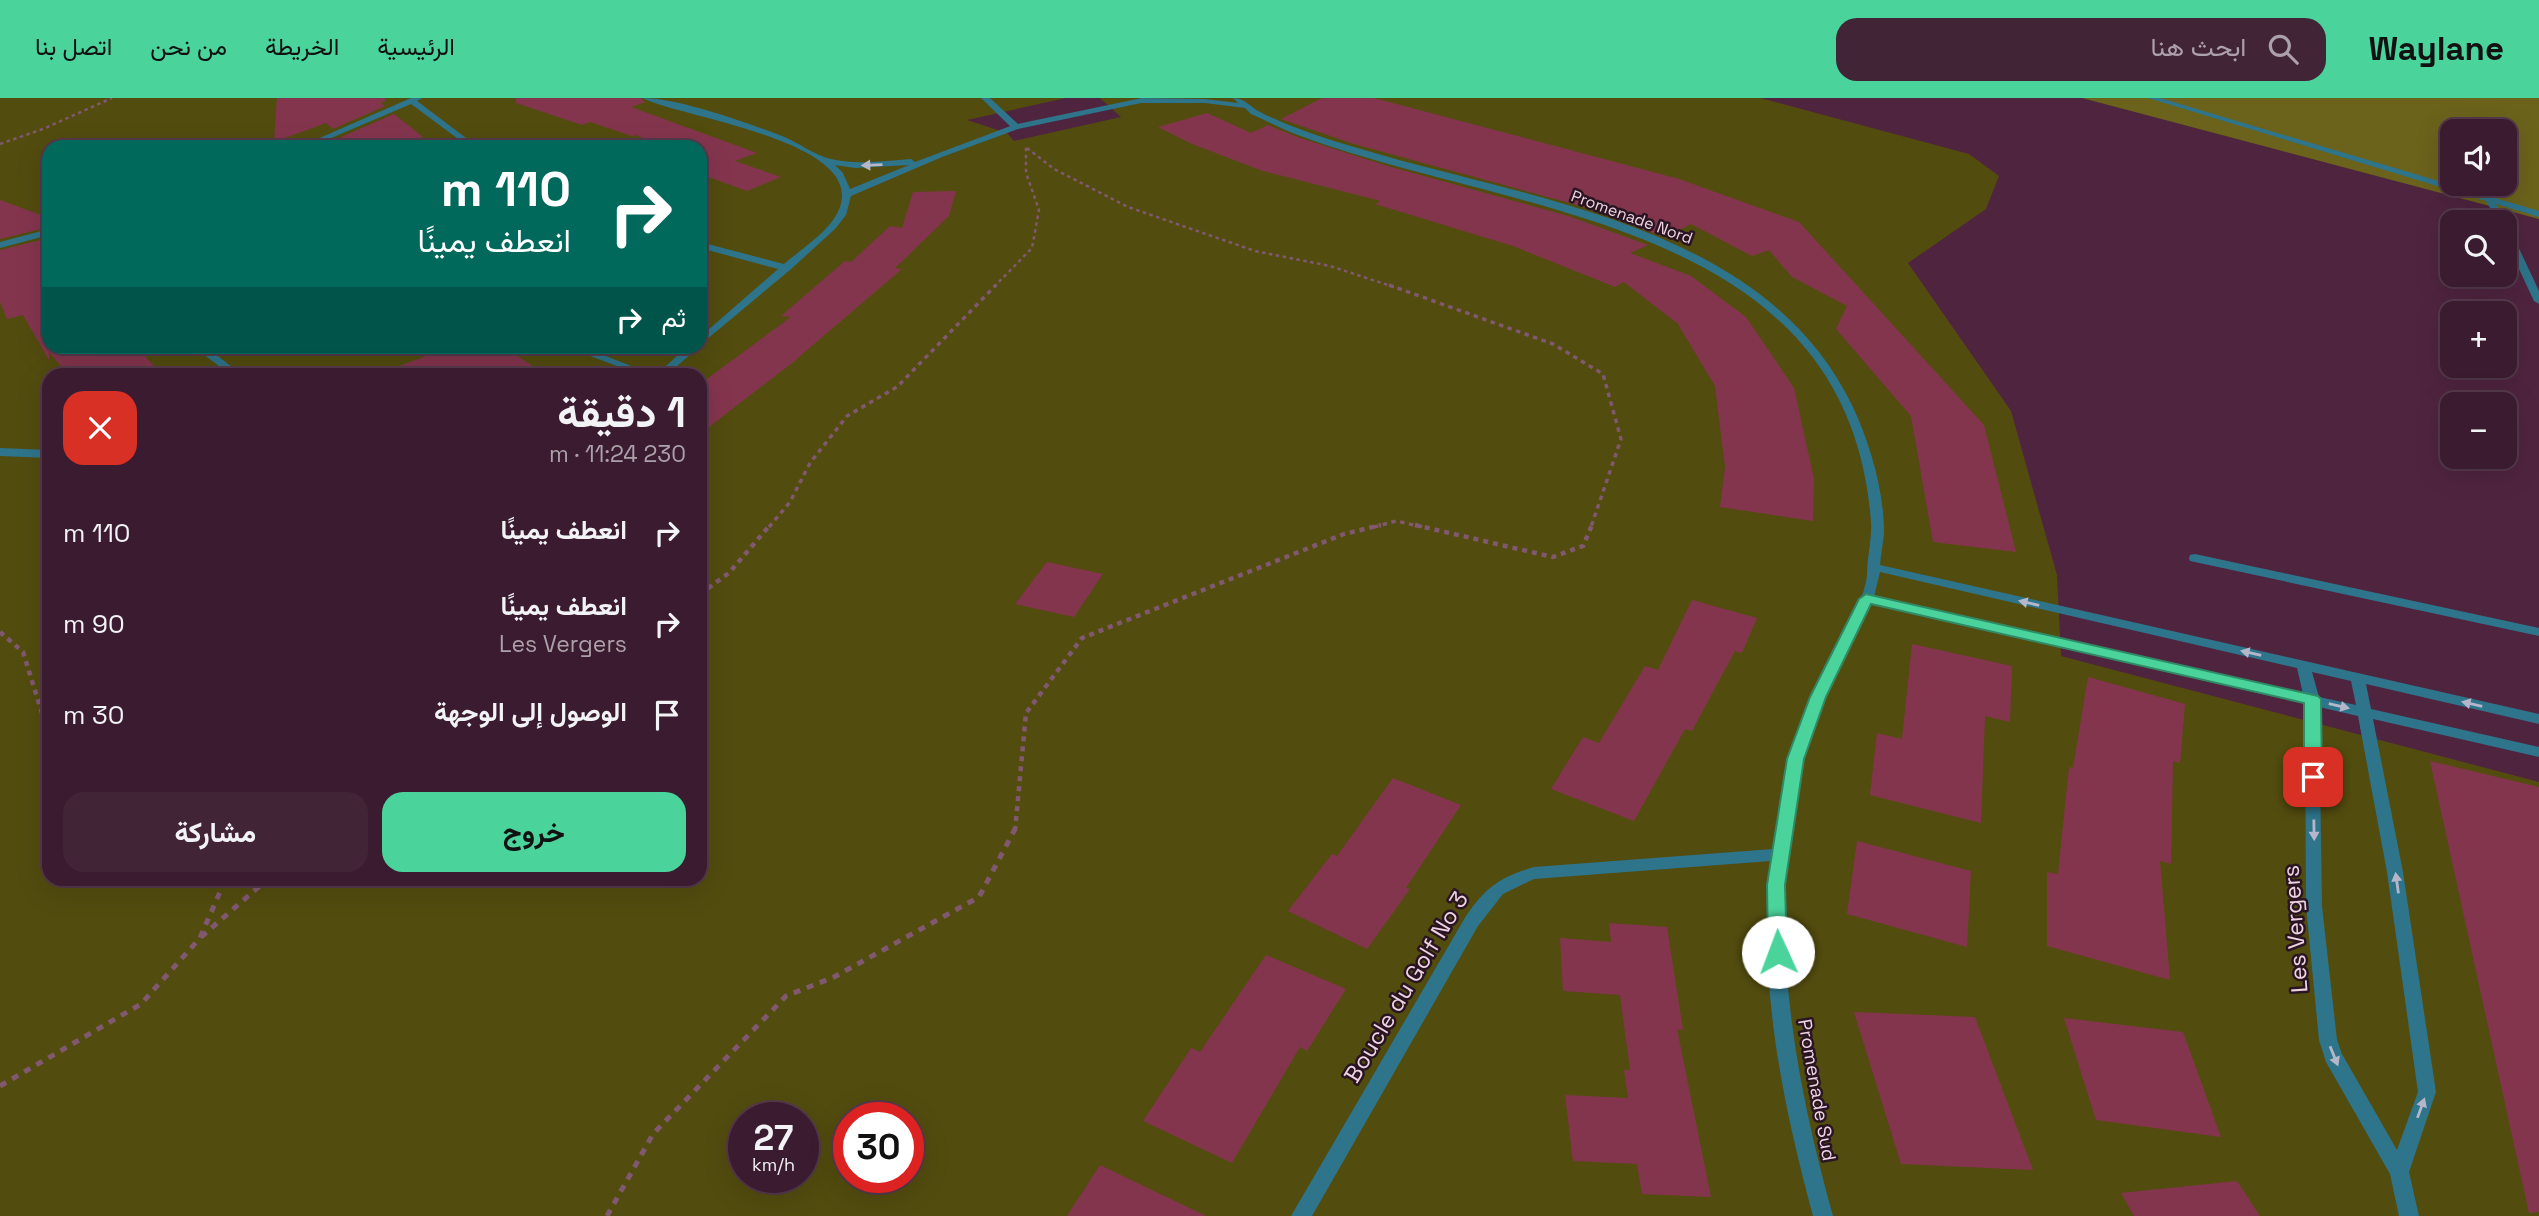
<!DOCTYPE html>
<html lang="ar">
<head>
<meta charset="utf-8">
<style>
	body { margin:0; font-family:"Space Grotesk",Vazirmatn,sans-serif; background:#422437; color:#f1f3f6; direction:rtl; height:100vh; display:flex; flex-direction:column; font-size:26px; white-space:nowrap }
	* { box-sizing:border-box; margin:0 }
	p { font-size:23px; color:#aca1aa }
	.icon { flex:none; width:38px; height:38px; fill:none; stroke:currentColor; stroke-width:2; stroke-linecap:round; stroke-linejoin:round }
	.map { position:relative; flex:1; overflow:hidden; direction:ltr }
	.side { position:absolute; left:42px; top:270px; width:665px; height:518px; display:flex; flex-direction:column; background:#3b1b2f; border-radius:21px; box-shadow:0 7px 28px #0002,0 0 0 2px #54394b; direction:rtl }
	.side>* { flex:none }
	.banner { position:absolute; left:42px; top:42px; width:665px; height:214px; border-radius:21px; box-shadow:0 7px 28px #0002,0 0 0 2px #54394b; direction:rtl; background:#00695c; color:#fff; overflow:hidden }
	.buttons { position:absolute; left:2440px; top:21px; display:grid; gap:14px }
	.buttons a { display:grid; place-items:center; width:77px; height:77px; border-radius:14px; background:#3b1b2f; box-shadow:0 7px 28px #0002,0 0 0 2px #54394b; font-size:35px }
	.speed { position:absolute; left:728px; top:1004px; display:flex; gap:14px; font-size:35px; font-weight:700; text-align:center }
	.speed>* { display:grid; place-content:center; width:91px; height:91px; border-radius:50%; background:#3b1b2f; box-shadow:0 7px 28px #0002,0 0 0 2px #54394b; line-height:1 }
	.speed small { font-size:18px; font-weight:400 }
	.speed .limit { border:10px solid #d22; background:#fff; color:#111 }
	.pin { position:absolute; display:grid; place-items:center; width:60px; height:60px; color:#fff; margin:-30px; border-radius:14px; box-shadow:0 4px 10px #0006 }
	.me { position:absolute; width:77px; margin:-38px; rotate:358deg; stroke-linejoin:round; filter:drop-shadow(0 0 5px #0008) }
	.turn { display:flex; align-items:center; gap:24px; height:147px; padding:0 21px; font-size:32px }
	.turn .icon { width:91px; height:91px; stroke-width:2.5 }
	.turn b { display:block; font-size:49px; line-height:60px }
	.then { display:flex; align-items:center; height:66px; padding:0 21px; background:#0003; gap:14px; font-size:26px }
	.round { display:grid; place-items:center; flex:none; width:74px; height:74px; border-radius:21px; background:#422437 }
	.overview { display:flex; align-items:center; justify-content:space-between; height:119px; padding:0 21px }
	h1 { font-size:42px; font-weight:700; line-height:52px }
	.primary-button { display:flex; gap:14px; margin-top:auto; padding:14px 21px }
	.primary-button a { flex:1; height:80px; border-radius:21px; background:#4ad49c; color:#111; font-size:28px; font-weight:700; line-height:80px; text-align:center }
	.primary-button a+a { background:#422437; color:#f1f3f6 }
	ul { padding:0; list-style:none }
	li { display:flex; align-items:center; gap:21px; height:91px; padding:0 21px }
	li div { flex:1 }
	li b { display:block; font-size:26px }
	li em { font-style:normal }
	header { display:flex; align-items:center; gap:42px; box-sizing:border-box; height:98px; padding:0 35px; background:#4ad49c; color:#111 }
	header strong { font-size:33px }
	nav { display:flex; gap:38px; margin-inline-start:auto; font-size:24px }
	.search { width:490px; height:63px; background:#422437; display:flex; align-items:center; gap:18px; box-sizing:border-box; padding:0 24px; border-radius:21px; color:#aca1aa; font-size:26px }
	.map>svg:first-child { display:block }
</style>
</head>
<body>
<header>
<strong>Waylane</strong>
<div class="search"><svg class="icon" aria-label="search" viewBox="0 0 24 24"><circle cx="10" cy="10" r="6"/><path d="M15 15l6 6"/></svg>ابحث هنا</div>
<nav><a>الرئيسية</a><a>الخريطة</a><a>من نحن</a><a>اتصل بنا</a></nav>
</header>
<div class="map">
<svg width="2539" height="1118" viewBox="0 0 2539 1118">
	<rect width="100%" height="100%" fill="#4f243f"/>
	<path fill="#534c0f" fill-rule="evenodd" d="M0,0H1066L967,22L1007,35L1014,43L1121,19L1100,0H1760L1969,56L1999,78L1986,111L1908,165L2011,313L2057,477L2061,558L2539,684V1118H0ZM49,49H700V248H49ZM49,276H700V780H49ZM744,1020H803V1080H744ZM849,1020H908V1080H849Z"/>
	<path fill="#6b621c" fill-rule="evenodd" d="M2082,0H2539V121ZM2452,33H2504V86H2452Z"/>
	<path fill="#84354e" d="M277,0H385V3L381,5L385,8L333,31L326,25L274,44Z
		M516,0H641L645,4L631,9L757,55L735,63L781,79L747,93L700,76V49H663L636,37L632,38L590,24L582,27L516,5Z
		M1322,0H1374L1438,17L1679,81L1799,124L1984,327L2016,454L1933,444L1911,318L1836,231L1847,208L1792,179L1769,152L1752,158L1691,126L1664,139L1584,109L1354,46L1281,21Z
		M1207,15L1251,35L1268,27L1297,39L1384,67L1568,118L1648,147L1630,155L1691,178L1746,219L1794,290L1814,381L1813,423L1720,409L1725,369L1715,288L1678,226L1624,184L1615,189L1513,148L1375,106L1381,103L1263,73L1192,46L1158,29Z
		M394,16L423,39L410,42L418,49H351L341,39Z
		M956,93L949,118L895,170L902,171L792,265L700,336V286L791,219L781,218L845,163L851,164L890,128L902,130L913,94Z
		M0,102L49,120V129L0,141Z
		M49,140V248H136L161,276H68L49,254V262L23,217L7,221L0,204V152Z
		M452,248H502L545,276H385L384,274Z
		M1047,464L1103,476L1074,519L1015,506Z
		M1692,502L1757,520L1742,555L1735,553L1692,633L1685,631L1634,723L1551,691L1583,639L1599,645L1645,568L1658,572Z
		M1912,546L2012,568L2010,624L1985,618L1981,725L1870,697L1877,635L1902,641Z
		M2088,579L2185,606L2180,665L2173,663L2171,766L2160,763L2170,882L2047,848V774L2058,776L2069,669L2073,670Z
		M2430,663L2539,689V1114L2529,1115Z
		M1393,680L1461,707L1406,790L1410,791L1367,851L1288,813L1332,756L1337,758Z
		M1857,743L1971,773L1967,849L1847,816Z
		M1609,825L1667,829L1683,932L1677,931L1711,1099L1642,1096L1637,1066L1573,1063L1565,997L1628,1000L1624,972H1630L1620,897L1563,893L1560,840L1611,844Z
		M1266,857L1346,891L1307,953L1300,949L1232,1065L1143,1023L1191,950L1200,954Z
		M1854,914L1975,919L2033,1072L1901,1066Z
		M2064,920L2183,934L2221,1039L2096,1022Z
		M1100,1067L1206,1118H1067Z
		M2237,1083L2260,1118H2134L2121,1095Z"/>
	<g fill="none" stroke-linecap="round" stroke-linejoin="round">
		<path stroke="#805971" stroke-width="2.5" stroke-dasharray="3.5 3.5" stroke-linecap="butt" d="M0,46L43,31L112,0
			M1027,50L1054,71L1128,109L1255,153L1330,168L1394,189
			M994,189L1032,150L1039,112L1026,75V49"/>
		<path stroke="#805971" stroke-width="3.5" stroke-dasharray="4.5 4.5" stroke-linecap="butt" d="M1389,187L1553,246L1603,276L1621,341L1591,429
			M769,429L790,404L810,365L847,318L897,289L996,187
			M1374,429L1396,423L1423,429"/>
		<path stroke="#805971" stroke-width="4.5" stroke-dasharray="5 5" stroke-linecap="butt" d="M1415,427L1553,459L1583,448L1592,427
			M700,496L729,475L770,427
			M0,534L23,554L46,628L49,630
			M1015,733L1026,615L1082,540L1344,436L1381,427"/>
		<path stroke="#805971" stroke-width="5" stroke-dasharray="7 7" stroke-linecap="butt" d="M201,839L269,780
			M0,988L141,906L200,840L226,780
			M607,1118L653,1036L786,898L834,879L979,799L1015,731"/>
		<path fill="#2e748b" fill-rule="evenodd" d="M981,0H990L1019,27V31H1013Z
			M2195,456L2539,530V538L2190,463L2189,460L2190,457Z"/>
		<path fill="#2e748b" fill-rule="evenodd" d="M411,0H422L417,3L478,49H469L411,6L310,49H299Z
			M643,0C678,0 748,25 782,38C797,44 816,58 831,61C857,67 885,63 911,61L915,64L1013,27L1142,0L1205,1L1238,5L1233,0C1245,0 1250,9 1260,14C1300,34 1343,46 1385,58C1551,105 1768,134 1852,307C1870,345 1884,392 1884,435C1883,446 1881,456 1880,467L2539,616V626L2366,586L2371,611L2539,649V659L2373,621L2403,774L2436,994L2409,1074L2419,1118H2399L2390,1076L2326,964L2319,942L2306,808L2305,606L1871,506C1852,552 1824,594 1809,642C1762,798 1790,964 1833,1118H1813C1782,1003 1757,882 1771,763L1534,781L1503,796L1478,828L1312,1118H1291L1466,818C1486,789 1500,779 1534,769L1773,751C1779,703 1787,655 1805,611C1819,578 1866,507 1867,476C1867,459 1872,442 1871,424C1849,121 1516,119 1298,37C1282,31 1267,23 1251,16L1245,10L1205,5H1141L1018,31L942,59L851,98L846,117L835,131L790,172L700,247V239L778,171L700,150V144L784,166C800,152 824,137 835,119C882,44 679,20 643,0ZM835,67L855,70L909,67L850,91L843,75ZM1880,474L2297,570L2303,596L1874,499ZM2312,574L2351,583L2356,607L2319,599ZM2319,609L2358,618L2387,774L2418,994L2397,1052L2342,956L2337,942L2322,808Z
			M2486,99H2492L2507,124L2505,126L2498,124L2485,101Z
			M2504,126L2509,129L2539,193V206L2534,203L2504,139Z
			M49,131V137L0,150V144Z
			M192,248H205L241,276H230Z
			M564,248H580L652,276H638Z
			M688,248H700L668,276H657Z
			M0,350L49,352V360L0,358Z"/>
		<path fill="#2e748b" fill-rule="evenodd" d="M2148,0H2160L2539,113V119Z"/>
	</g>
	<defs><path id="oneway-solid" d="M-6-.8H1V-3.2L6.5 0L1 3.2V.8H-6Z" transform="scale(1.75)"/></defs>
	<g fill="#b5b6c9">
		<use href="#oneway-solid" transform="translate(872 67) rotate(178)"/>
		<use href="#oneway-solid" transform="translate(2029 505) rotate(-167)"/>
		<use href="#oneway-solid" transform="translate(2251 555) rotate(-167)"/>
		<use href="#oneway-solid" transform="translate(2472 606) rotate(-167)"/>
		<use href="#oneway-solid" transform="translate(2339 608) rotate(13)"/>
		<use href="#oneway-solid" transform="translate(2314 732) rotate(89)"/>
		<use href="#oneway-solid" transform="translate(2397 785) rotate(-98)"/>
		<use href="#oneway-solid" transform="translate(2334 958) rotate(68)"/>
		<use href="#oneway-solid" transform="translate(2421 1010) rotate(-70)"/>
	</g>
	<path fill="#4ad49c" stroke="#308a65" stroke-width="2" d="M1866,496L2318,598L2321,601L2322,679L2313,685L2304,679V605L1871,506L1826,599L1804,661L1785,787L1787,854L1785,860L1778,862L1771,860L1768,854L1767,787L1787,661L1810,599L1859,501Z"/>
	<g text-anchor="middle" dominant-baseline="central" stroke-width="5" stroke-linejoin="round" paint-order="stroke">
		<g font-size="16" fill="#efd3e3" stroke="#291521">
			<text transform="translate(1632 119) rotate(20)">Promenade Nord</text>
		</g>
		<g font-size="19" fill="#efd3e3" stroke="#291521">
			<text transform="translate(1817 992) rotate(80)">Promenade Sud</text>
		</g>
		<g font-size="23" fill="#efd3e3" stroke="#291521">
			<text transform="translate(2295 831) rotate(-94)">Les Vergers</text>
			<text transform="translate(1406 889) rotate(-59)">Boucle du Golf No 3</text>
		</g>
	</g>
</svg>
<div class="buttons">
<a><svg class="icon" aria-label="sound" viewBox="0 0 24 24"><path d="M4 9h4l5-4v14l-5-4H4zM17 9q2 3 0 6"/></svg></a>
<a><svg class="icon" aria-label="search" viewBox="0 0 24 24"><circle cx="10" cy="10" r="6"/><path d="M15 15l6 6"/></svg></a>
<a>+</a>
<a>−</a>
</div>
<div class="speed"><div>27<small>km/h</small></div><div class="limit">30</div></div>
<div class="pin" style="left:2313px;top:679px;background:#d93025"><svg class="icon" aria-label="arrive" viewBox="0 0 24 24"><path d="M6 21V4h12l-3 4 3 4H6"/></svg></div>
<svg class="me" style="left:1778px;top:854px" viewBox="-20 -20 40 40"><circle r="19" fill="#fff"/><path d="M0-13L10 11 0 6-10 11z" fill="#4ad49c"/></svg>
<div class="banner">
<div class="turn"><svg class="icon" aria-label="right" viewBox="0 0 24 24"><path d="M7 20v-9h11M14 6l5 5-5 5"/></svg><div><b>110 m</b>انعطف يمينًا</div></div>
<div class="then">ثم<svg class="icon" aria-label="right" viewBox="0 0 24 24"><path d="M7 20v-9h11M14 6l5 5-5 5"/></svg></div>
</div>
<section class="side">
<div class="overview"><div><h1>1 دقيقة</h1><p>230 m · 11:24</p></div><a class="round" style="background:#d93025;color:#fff"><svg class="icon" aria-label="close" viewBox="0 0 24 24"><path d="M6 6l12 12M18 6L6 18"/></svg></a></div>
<ul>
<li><svg class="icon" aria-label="right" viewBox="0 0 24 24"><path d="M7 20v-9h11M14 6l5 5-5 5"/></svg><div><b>انعطف يمينًا</b></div><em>110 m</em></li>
<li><svg class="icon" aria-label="right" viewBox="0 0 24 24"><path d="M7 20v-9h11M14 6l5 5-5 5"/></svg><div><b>انعطف يمينًا</b><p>Les Vergers</p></div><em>90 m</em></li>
<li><svg class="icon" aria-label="arrive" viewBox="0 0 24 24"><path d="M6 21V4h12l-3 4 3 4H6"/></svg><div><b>الوصول إلى الوجهة</b></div><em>30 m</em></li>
</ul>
<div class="primary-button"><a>خروج</a><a>مشاركة</a></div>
</section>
</div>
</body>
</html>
